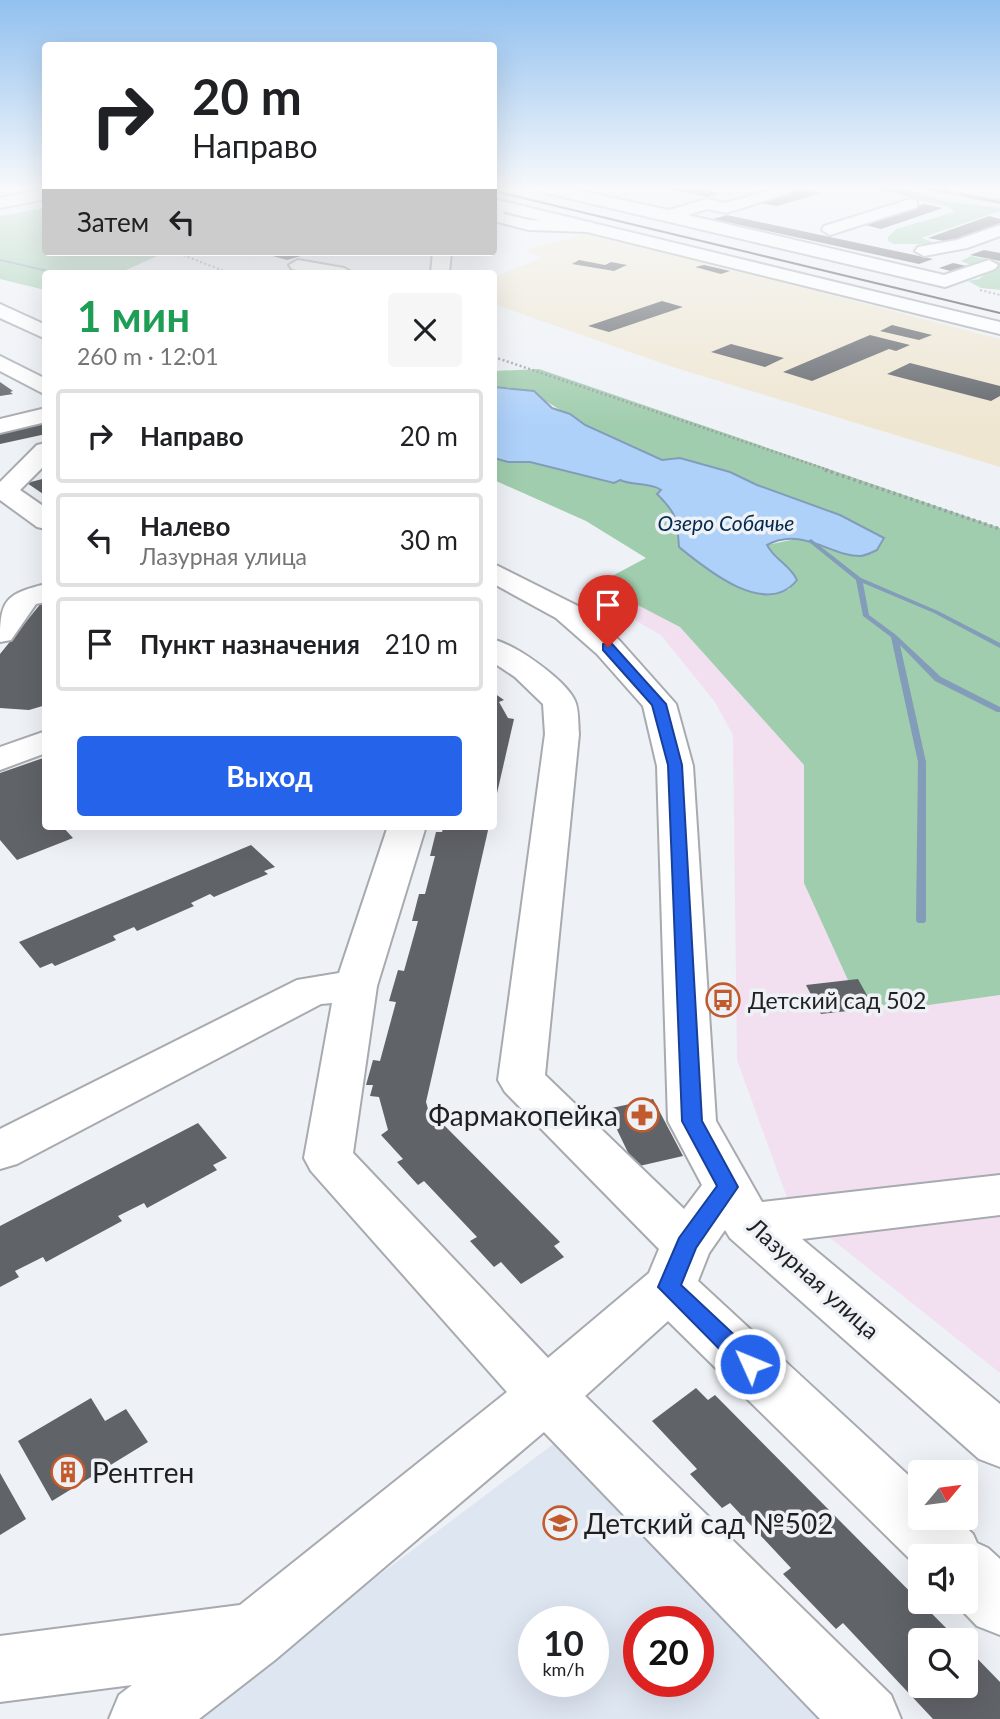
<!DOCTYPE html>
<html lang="ru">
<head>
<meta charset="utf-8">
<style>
	body { margin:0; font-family:Lato,sans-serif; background:#f6f6f6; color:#202124; height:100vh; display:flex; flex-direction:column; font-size:26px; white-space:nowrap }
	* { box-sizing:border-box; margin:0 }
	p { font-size:23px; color:#757577 }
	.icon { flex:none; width:38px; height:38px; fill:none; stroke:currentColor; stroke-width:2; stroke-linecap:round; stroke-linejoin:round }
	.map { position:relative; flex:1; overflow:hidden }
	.details { position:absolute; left:42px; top:270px; width:455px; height:560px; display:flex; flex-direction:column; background:#fff; border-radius:7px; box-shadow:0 7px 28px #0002 }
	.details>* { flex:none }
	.top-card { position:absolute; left:42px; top:42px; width:455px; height:214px; border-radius:7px; box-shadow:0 7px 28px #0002; background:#fff; color:#202124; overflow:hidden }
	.needle { width:46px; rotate:61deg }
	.tools { position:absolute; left:908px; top:1460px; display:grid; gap:14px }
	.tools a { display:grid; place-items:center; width:70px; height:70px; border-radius:7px; background:#fff; box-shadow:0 7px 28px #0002; font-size:35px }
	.speed { position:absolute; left:518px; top:1606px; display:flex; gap:14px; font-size:35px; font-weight:700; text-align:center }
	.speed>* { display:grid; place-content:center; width:91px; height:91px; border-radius:50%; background:#fff; box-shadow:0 7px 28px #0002; line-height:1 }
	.speed small { font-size:18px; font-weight:400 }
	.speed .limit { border:10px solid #d22; background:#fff; color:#111 }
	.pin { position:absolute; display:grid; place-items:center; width:60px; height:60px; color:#fff; margin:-72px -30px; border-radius:50% 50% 50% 0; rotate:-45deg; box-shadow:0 0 7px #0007 }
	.pin .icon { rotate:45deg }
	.me { position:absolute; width:77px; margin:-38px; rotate:314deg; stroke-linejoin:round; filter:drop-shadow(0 0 5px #0008) }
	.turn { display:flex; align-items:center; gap:24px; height:147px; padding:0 35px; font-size:32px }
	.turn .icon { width:91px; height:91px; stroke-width:2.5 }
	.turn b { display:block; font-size:49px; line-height:60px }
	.then { display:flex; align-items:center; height:66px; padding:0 35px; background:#0003; gap:14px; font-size:26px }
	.round { display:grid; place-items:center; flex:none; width:74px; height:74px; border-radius:7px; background:#f6f6f6 }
	.head { display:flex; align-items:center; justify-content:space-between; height:119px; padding:0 35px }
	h1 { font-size:42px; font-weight:700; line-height:52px; color:#1e9e55 }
	.button { display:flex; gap:14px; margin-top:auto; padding:14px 35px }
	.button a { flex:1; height:80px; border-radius:7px; background:#2563eb; color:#fff; font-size:28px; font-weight:700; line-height:80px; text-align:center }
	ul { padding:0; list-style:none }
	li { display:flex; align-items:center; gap:21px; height:94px; margin:0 14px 10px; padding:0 21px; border:4px solid #e0e0e0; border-radius:7px }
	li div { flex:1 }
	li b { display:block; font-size:26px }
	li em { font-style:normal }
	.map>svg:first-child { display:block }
</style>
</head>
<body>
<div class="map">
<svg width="1000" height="1719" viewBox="0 0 1000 1719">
	<rect width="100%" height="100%" fill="#eef1f6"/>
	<path fill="#efe6d1" d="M591,232L1000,339V467L673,367L494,304V277L542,258L526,250Z"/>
	<path fill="#f2e0f1" d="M597,584L680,626L804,765V883L893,1010L1000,995V1373L790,1206L737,1060L733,735L715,702L661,635L580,589Z"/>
	<path fill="#dee6f2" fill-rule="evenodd" d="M580,1424L851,1719H188ZM534,1622H593V1682H534ZM639,1622H698V1682H639Z"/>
	<path fill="#a0cdad" d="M865,186L900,189L949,202L1000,208V211L921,238L939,244H894L888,241V237L896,229L955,212L948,207Z
		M45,208L46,252L162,254L119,273H46L45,290L0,279V216Z
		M971,256L1000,262V290L981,288L968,281L979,279L988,272L961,261Z
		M539,369L1000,528V995L893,1010L852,989L804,883V765L680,627L597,584L646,558L586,521L494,480V458L508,462H530L614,483L619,480C634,486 649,483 661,491L659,497C679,509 678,527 680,547C709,572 751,605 790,589L783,563L767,545L791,540L840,515L757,485L730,472L680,458L662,460L585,425L539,397L508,387H494V371Z"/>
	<path fill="#aed1fa" stroke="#839cb9" stroke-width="2" d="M494,387L534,391L552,408L570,414L585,425L662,460L680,458L730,472L757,485L840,515L884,538L877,550C873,552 866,555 861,556C832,557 802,526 767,545C775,560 790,565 797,580C766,619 706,569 679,547C677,518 677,514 657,494L661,490C649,482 633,486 620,480L614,483L530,462H508L494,458Z"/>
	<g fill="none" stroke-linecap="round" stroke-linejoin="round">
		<path fill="#839cb9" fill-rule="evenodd" d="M0,259L57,272L59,273H52L0,261Z
			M811,539L861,578L938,611L1000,643V648L998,647L934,613L863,583L869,615L896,635L941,677L1000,707V712H997L935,681L900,645L926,762V921L924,923H918L916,921L918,762L891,637L863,616L856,580L809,542L808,541Z"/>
	</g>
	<path fill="#606368" d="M656,186H682L720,193L707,197Z
		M911,186H935L1000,198V204Z
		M799,189L821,193L777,206L756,202Z
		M924,204L943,208L881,229L861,224Z
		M727,215L933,259L919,264L713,219Z
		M989,216L1000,219V224L949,242L928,238Z
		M984,250L1000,253V261L970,255Z
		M315,252L287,260L262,253V252Z
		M579,260L605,265L611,262L627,265L614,271L572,264Z
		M953,263L971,267L958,273L939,268Z
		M704,265L730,271L721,274L695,267Z
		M662,301L683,307L609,332L588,326Z
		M892,325L932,335L919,340L880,331Z
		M870,335L910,345L896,351L889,349L812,381L783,372Z
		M731,344L784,358L765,367L711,352Z
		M910,363L1000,386V396L991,401L887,374Z
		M0,382L13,391L10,392L13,394L0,396Z
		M40,423H46V434L0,444V433Z
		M46,478V496L27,483Z
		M42,602H46V705L29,710L0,708V654Z
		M494,693L504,700L499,702L508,718L514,719L495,802Z
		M46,757V826H62L73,838L17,860L0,840V773Z
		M444,826H489L426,1102L428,1109L560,1242L554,1246L564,1257L521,1284L501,1262L494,1267L470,1241L477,1237L424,1181L418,1185L397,1162L403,1159L381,1135L388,1130L379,1097L370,1096L373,1085H366L373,1060L380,1061L396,1002L389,1001L398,970L404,971L418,921H412L419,894H425L435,856H430L436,832H442Z
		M251,845L275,867L264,871L268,874L214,897L210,894L191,903L194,906L137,931L134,927L113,936L116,940L55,966L52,963L40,968L19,942Z
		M858,979L874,1008L821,1014L806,985Z
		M653,1099L683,1156L635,1167L607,1109Z
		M198,1123L227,1158L213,1165L217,1170L147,1208L144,1203L118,1216L122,1221L46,1262L43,1257L15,1271L19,1277L0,1287V1226Z
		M696,1388L708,1400L715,1395L958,1640H920V1685H966V1647L1000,1682V1719H933L843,1623L836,1629L783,1574L791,1568L730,1503L722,1508L690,1474L697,1469L652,1421Z
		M91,1398L105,1421L126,1409L148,1442L52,1501L18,1441Z
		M0,1473L26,1519L0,1535Z"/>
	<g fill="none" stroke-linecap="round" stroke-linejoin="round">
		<defs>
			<path id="minor" d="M530,186H557L669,210L707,199L725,203L785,186L792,190L789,193L726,213L707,209L688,215L944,275L989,260L998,265L995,269L945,287L538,191Z
				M944,186L1000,189V199L952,191Z
				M46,189V199L0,208V198Z
				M911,199L917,201V207L830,235L822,230L824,226Z
				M494,202L500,204L504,214L529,220L589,222L597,227L589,232L529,230L494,221Z
				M1000,225V236L967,248L924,256L915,251L918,247L957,240Z
				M433,252H451L449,273H431Z
				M298,260L344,268L353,273H313L292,269L289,265Z
				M0,304L46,325V339L0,318Z
				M0,356L46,379V395L0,371Z
				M46,408V422L0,433V419Z
				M46,443V464L20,490L46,508V529L37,527L0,500V482L37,445Z
				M494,564L578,606L619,640L676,704L693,766L716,1121L762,1202L1000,1175V1215L802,1239L1000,1404V1467L979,1459L730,1238L725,1230L709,1253L698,1281L920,1486V1517H955L973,1534L977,1543L988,1548L1000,1559V1635L977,1626L953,1601H966V1556H920V1569L668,1321L585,1396L891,1695L901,1719H820L544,1432L275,1660L199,1719H109L119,1695L132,1685L0,1702V1636L240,1605L507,1392L311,1171L304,1158L332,1003L321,1004L17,1164L0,1169V1129L297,980L339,973L388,826H426L377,986L353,1153L548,1358L649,1273L659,1249L505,1092L498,1080L545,734L543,704L515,677L494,663V640C515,644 567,681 575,701C579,710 578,724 579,734L545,1075L684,1209L702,1185L668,1121L657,766L643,706L597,654L556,618L494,584Z
				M46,584V602L36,604L11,640L0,642C0,600 5,594 46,584Z
				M46,731V753L0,770V747Z"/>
			<path id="major" d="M494,199L1000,322V334L494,209Z"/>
		</defs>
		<use href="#minor" stroke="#a7aaaf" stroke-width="4"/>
		<use href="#major" stroke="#a7aaaf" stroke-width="4"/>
		<path stroke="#9d9fa3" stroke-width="2" stroke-dasharray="2 2.5" stroke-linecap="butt" d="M175,252L229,273
			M980,290L1000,295"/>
		<path stroke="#9d9fa3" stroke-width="2.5" stroke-dasharray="2 2.5" stroke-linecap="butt" d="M494,357L831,471"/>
		<path stroke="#9d9fa3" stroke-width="3.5" stroke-dasharray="2.5 3.5" stroke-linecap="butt" d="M825,470L1000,529"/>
		<use href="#minor" fill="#fff" fill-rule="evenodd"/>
		<use href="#major" fill="#fff" fill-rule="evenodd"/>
		<path stroke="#414245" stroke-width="2" d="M494,191L1000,313"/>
	</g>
	<linearGradient id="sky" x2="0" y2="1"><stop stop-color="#91c0ef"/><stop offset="0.44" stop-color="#f7f9fb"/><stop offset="1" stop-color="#f7f9fb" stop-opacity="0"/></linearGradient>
	<rect width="1000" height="426" fill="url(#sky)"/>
	<path fill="#2563eb" stroke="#184099" stroke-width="2" d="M608,643L612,644L666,704L682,765L702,1121L738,1187L696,1248L681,1285L758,1357L761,1364L758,1371L750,1374L741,1371L658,1287L679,1238L717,1186L682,1121L668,765L652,705L603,650V644Z"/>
	<defs>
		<symbol id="bus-ring" viewBox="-11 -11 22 22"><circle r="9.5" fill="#eef1f6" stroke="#c15b2d" stroke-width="1.5"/><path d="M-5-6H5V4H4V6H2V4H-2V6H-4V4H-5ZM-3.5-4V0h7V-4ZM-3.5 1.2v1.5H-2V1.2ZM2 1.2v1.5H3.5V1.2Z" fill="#c15b2d"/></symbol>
		<symbol id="pharmacy-ring" viewBox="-11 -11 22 22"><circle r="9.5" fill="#eef1f6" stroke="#c15b2d" stroke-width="1.5"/><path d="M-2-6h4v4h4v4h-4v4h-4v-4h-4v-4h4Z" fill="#c15b2d"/></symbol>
		<symbol id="building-ring" viewBox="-11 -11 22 22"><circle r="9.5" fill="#eef1f6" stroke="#c15b2d" stroke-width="1.5"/><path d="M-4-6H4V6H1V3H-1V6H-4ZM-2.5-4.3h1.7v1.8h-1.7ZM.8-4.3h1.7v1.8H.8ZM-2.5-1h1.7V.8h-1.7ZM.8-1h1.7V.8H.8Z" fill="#c15b2d"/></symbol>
		<symbol id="school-ring" viewBox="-11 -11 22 22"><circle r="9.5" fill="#eef1f6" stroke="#c15b2d" stroke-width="1.5"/><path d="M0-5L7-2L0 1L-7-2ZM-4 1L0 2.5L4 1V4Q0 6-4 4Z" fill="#c15b2d"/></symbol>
	</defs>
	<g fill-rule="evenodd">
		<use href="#bus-ring" x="704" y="981" width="38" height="38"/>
		<use href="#pharmacy-ring" x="623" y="1096" width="38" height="38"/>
		<use href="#building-ring" x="49" y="1453" width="38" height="38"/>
		<use href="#school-ring" x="541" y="1504" width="38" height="38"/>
	</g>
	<g text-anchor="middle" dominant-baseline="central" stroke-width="7" stroke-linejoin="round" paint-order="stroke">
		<g font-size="21" font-style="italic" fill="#042a4f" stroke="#eef1f6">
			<text x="726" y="522">Озеро Собачье</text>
		</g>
		<g font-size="23" fill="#1f2022" stroke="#eef1f6" text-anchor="start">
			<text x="748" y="1000">Детский сад 502</text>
		</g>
		<g font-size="23" fill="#1f2022" stroke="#eef1f6">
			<text transform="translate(814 1278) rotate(42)">Лазурная улица</text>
		</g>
		<g font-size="28" fill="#1f2022" stroke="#eef1f6" text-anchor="start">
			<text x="618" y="1115" text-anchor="end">Фармакопейка</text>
			<text x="92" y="1472">Рентген</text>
			<text x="584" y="1523">Детский сад №502</text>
		</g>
	</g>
</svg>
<div class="tools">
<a><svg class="needle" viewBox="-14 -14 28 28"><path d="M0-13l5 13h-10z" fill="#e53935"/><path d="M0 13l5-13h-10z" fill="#757577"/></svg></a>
<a><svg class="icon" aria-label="sound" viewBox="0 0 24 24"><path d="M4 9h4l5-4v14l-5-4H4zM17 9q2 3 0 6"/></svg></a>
<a><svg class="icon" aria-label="search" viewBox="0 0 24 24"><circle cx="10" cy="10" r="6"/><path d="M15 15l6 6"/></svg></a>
</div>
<div class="speed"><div>10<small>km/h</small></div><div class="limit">20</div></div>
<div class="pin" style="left:608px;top:647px;background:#d93025"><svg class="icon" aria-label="arrive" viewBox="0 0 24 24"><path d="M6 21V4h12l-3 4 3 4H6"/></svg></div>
<svg class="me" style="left:750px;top:1364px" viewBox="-20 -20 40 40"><circle r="17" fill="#2563eb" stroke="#fff" stroke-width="3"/><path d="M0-11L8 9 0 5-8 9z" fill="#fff"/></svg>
<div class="top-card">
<div class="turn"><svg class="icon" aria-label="right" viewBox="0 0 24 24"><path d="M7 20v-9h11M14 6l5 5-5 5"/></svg><div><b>20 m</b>Направо</div></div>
<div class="then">Затем<svg class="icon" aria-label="left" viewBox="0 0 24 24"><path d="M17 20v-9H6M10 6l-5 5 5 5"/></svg></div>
</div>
<section class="details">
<div class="head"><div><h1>1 мин</h1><p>260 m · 12:01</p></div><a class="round"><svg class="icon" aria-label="close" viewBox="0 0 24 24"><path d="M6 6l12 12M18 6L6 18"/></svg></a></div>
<ul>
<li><svg class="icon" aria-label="right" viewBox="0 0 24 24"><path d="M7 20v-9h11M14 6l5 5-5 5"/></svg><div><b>Направо</b></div><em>20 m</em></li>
<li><svg class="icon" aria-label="left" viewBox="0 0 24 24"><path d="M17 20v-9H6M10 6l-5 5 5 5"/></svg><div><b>Налево</b><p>Лазурная улица</p></div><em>30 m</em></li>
<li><svg class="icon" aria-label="arrive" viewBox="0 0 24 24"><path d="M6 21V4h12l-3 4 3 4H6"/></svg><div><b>Пункт назначения</b></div><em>210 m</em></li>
</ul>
<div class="button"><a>Выход</a></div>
</section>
</div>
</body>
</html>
